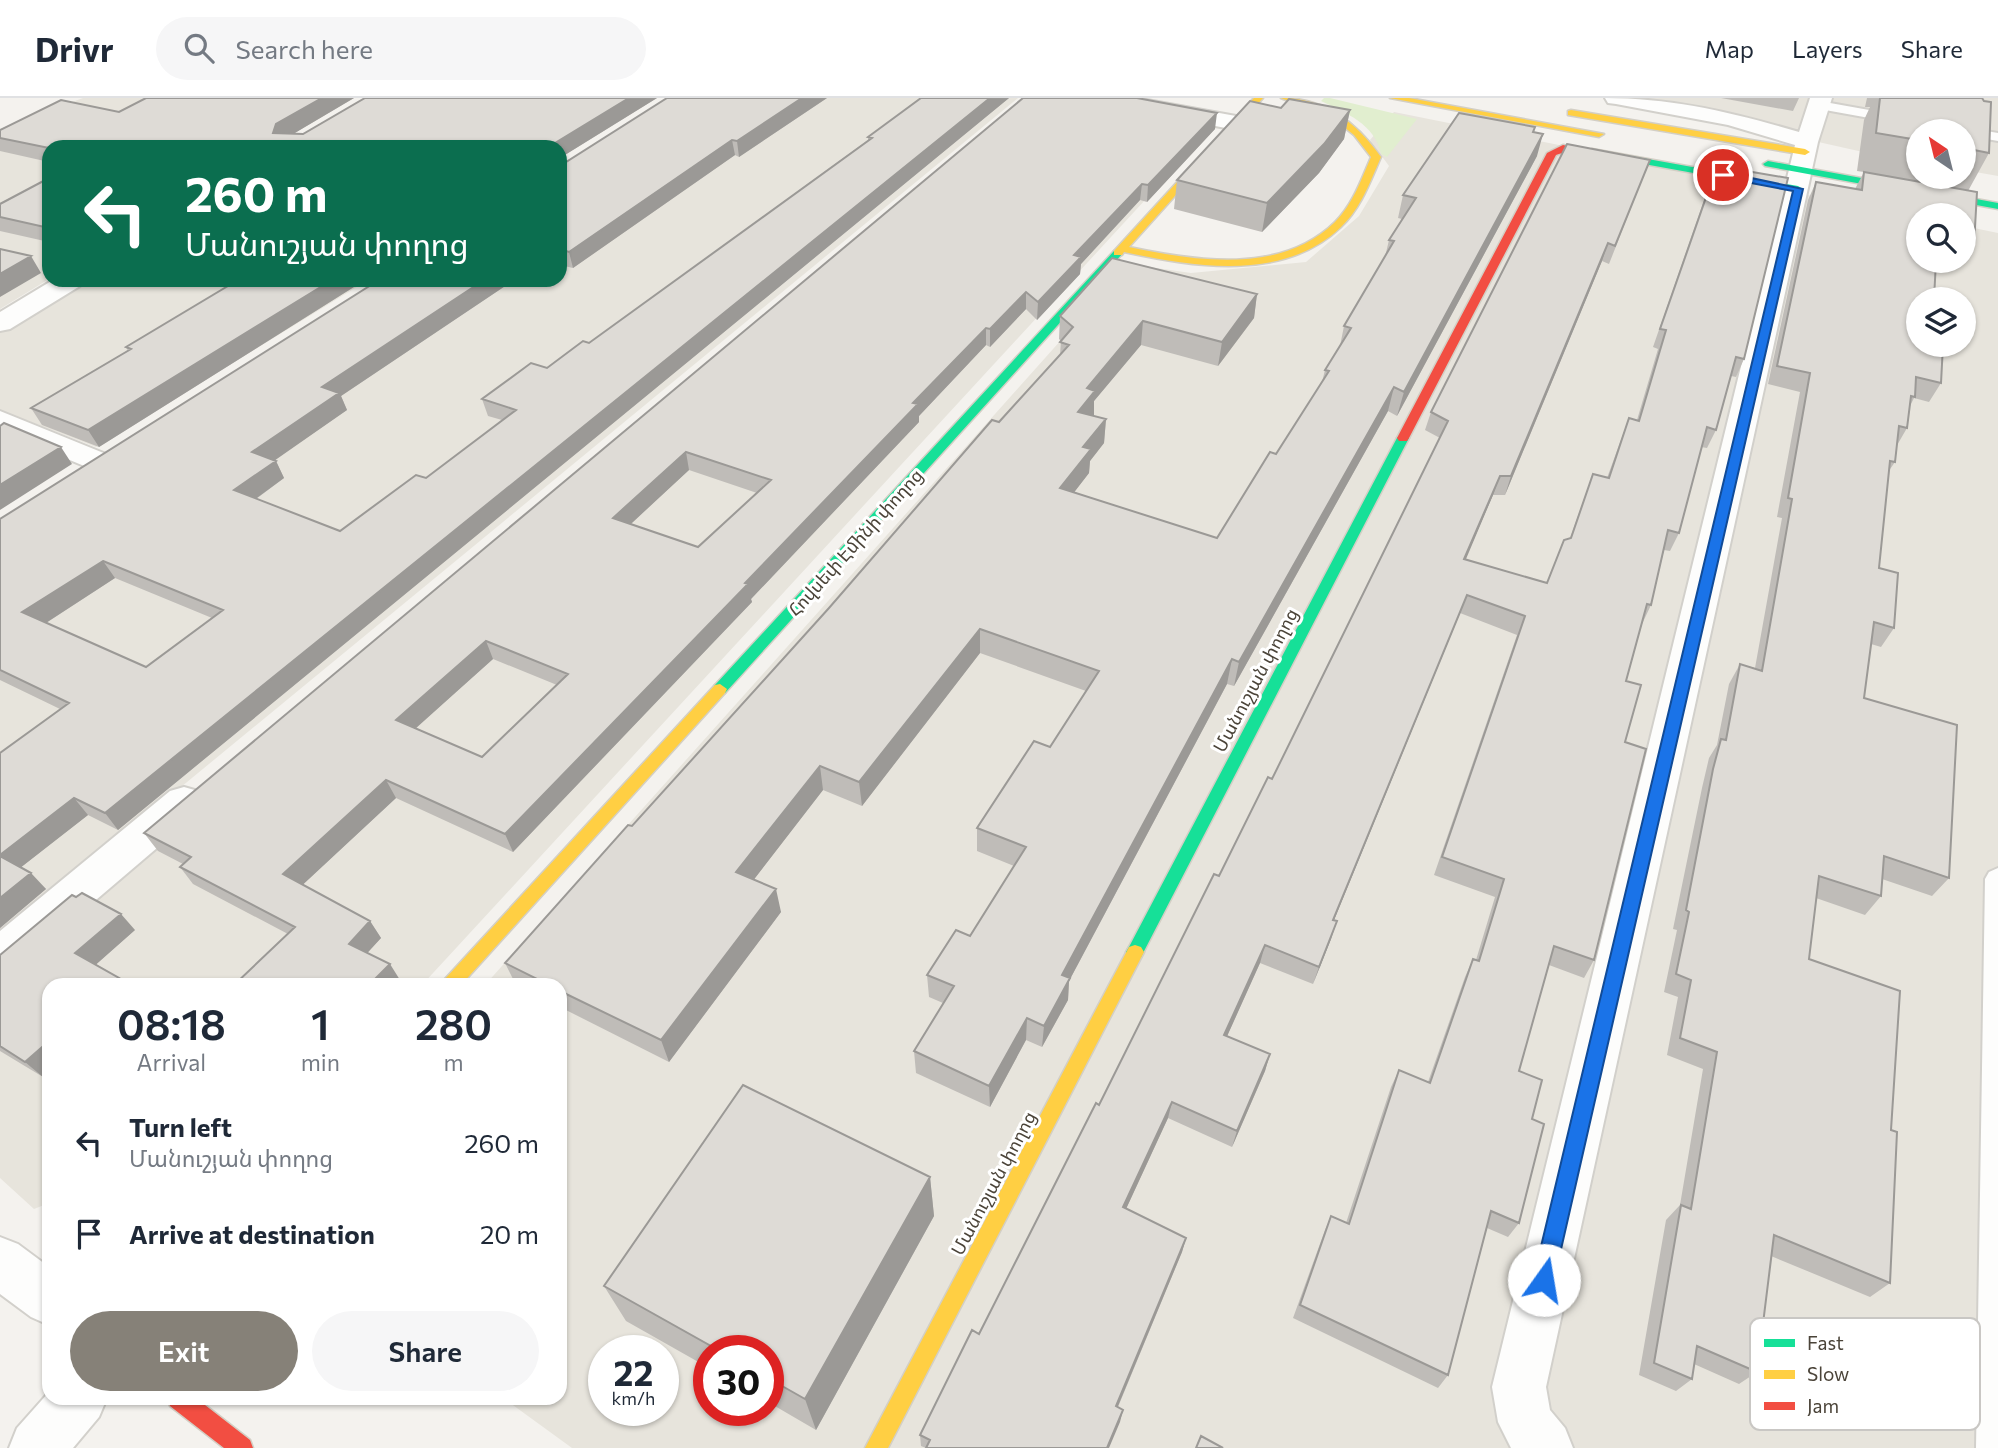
<!DOCTYPE html>
<html lang="en">
<head>
<meta charset="utf-8">
<style>
	body { margin:0; font-family:Commissioner,"Noto Sans Armenian",sans-serif; background:#f6f6f7; color:#1f2937; height:100vh; display:flex; flex-direction:column; font-size:26px; white-space:nowrap }
	* { box-sizing:border-box; margin:0 }
	p { font-size:23px; color:#747a83 }
	.icon { flex:none; width:38px; height:38px; fill:none; stroke:currentColor; stroke-width:2; stroke-linecap:round; stroke-linejoin:round }
	.map { position:relative; flex:1; overflow:hidden }
	.details { position:absolute; left:42px; top:880px; width:525px; height:427px; display:flex; flex-direction:column; background:#fff; border-radius:21px; box-shadow:0 2px 5px #0004 }
	.details>* { flex:none }
	.hud { position:absolute; left:42px; top:42px; width:525px; height:147px; border-radius:21px; box-shadow:0 2px 5px #0004; background:#0b6e4f; color:#fff; overflow:hidden }
	.needle { width:46px; rotate:325deg }
	.fabs { position:absolute; left:1906px; top:21px; display:grid; gap:14px }
	.fabs a { display:grid; place-items:center; width:70px; height:70px; border-radius:50%; background:#fff; box-shadow:0 2px 5px #0004; font-size:35px }
	.speed { position:absolute; left:588px; top:1237px; display:flex; gap:14px; font-size:35px; font-weight:700; text-align:center }
	.speed>* { display:grid; place-content:center; width:91px; height:91px; border-radius:50%; background:#fff; box-shadow:0 2px 5px #0004; line-height:1 }
	.speed small { font-size:18px; font-weight:400 }
	.speed .limit { border:10px solid #d22; background:#fff; color:#111 }
	.pin { position:absolute; display:grid; place-items:center; width:60px; height:60px; color:#fff; margin:-30px; border:4px solid #fff; border-radius:50%; box-shadow:0 2px 7px #0007 }
	.me { position:absolute; width:77px; margin:-38px; rotate:13deg; stroke-linejoin:round; filter:drop-shadow(0 0 5px #0008) }
	.turn { display:flex; align-items:center; gap:24px; height:147px; padding:0 28px; font-size:32px }
	.turn .icon { width:91px; height:91px; stroke-width:2.5 }
	.turn b { display:block; font-size:49px; line-height:60px }
	.eta { display:flex; justify-content:space-evenly; align-items:center; height:119px; text-align:center }
	.eta b { font-size:42px; font-weight:600; line-height:49px }
	.cta { display:flex; gap:14px; margin-top:auto; padding:14px 28px }
	.cta a { flex:1; height:80px; border-radius:42px; background:#868178; color:#fff; font-size:28px; font-weight:600; line-height:80px; text-align:center }
	.cta a+a { background:#f6f6f7; color:#1f2937 }
	ul { padding:0; list-style:none }
	li { display:flex; align-items:center; gap:21px; height:91px; padding:0 28px }
	li div { flex:1 }
	li b { display:block; font-size:26px }
	li em { font-style:normal }
	header { display:flex; align-items:center; gap:42px; box-sizing:border-box; height:98px; padding:0 35px; background:#fff; border-bottom:2px solid #e0e1e3 }
	header strong { font-size:33px }
	nav { display:flex; gap:38px; margin-inline-start:auto; font-size:24px }
	.search { width:490px; height:63px; background:#f6f6f7; display:flex; align-items:center; gap:18px; box-sizing:border-box; padding:0 24px; border-radius:38px; color:#747a83; font-size:26px }
	.map>svg:first-child { display:block }
</style>
</head>
<body>
<header>
<strong>Drivr</strong>
<div class="search"><svg class="icon" aria-label="search" viewBox="0 0 24 24"><circle cx="10" cy="10" r="6"/><path d="M15 15l6 6"/></svg>Search here</div>
<nav><a>Map</a><a>Layers</a><a>Share</a></nav>
</header>
<div class="map">
<svg width="1998" height="1350" viewBox="0 0 1998 1350">
	<rect width="100%" height="100%" fill="#f4f2ee"/>
	<path fill="#e7e4dc" fill-rule="evenodd" d="M83,0H350L49,49V181L0,211V31Z
		M688,0H1018L0,838V445L407,182H560V83Z
		M1033,0L1216,25L422,887H49V1105L34,1111L0,1080V868Z
		M1623,0H1998V78L1964,72V33H1918L1863,54Z
		M1394,14L1918,119V163H1964V128L1998,135V1350H572L503,1300H560V887H485L1129,166L1191,175L1306,164L1359,118L1389,68L1370,42ZM1918,201H1964V247H1918ZM604,1253H663V1312H604ZM709,1253H768V1312H709Z
		M81,182H368L96,349L0,312V231Z"/>
	<path fill="#e1eecf" d="M1324,0H1330L1417,21L1387,59L1381,56C1375,26 1346,15 1321,3Z"/>
	<g fill="none" stroke-linecap="round" stroke-linejoin="round">
		<defs>
			<path id="lane" d="M1819,3L1897,17L1904,21L1897,25L1814,10L1812,7Z
				M1957,28L1998,35V43L1964,37V33H1951L1952,29Z
				M1998,770V1350H1976L1985,781L1989,774Z"/>
			<path id="street" d="M1090,0H1136L1236,18L1244,20L1247,25L1244,30L1236,32L1101,6L1093,5Z
				M1605,0C1673,0 1735,15 1799,34L1810,0H1832L1818,44L1546,1289L1550,1312L1565,1330L1573,1350H1511L1498,1324L1492,1289L1795,47L1728,27L1616,6L1608,5Z
				M53,182H84L80,188L10,231L0,233V214Z
				M0,313L111,358L115,364L111,370L100,373L89,370L0,333Z
				M184,689L198,693L204,704L198,715L15,871L0,876V833L170,693Z
				M0,1139L18,1146L49,1169V1227L31,1219L0,1196Z
				M49,1294V1300H107L99,1319L73,1350H9L17,1330Z"/>
			<path id="fast" d="M1592,51L1798,88L1803,91L1798,94L1589,56L1587,54Z
				M1768,63L1998,105V111L1765,68L1763,66Z
				M1114,153L1123,155L725,595H715L713,591L715,587Z
				M1403,336L1409,340L1141,859L1135,861L1129,859L1126,854L1129,849L1397,340Z"/>
			<path id="slow" d="M1254,0H1263L1129,149C1195,163 1281,177 1335,124C1353,106 1361,82 1371,59L1354,37L1334,21L1281,0C1325,0 1356,24 1381,59C1370,84 1361,110 1341,129C1284,184 1194,169 1124,154L1122,157H1114V153Z
				M1390,0H1409L1604,36L1599,39Z
				M1571,12L1805,51L1810,54L1805,57L1568,17V13Z
				M720,586L727,591L725,595L461,887H441L444,882L715,587Z
				M1135,847L1141,849L1144,854L888,1350H865L1129,849Z"/>
			<path id="jam" d="M1563,47L1597,54C1585,60 1569,51 1556,57L1409,340L1407,343H1399L1397,340L1547,55Z
				M167,1300H196L250,1342L253,1350H224L170,1308Z"/>
		</defs>
		<use href="#lane" stroke="#d2d0cb" stroke-width="4"/>
		<use href="#street" stroke="#d2d0cb" stroke-width="4"/>
		<use href="#fast" stroke="#d3cfc5" stroke-width="3"/>
		<use href="#slow" stroke="#d3cfc5" stroke-width="3"/>
		<use href="#jam" stroke="#d3cfc5" stroke-width="3"/>
		<use href="#lane" fill="#fdfdfc" fill-rule="evenodd"/>
		<use href="#street" fill="#fdfdfc" fill-rule="evenodd"/>
		<use href="#fast" fill="#16e098" fill-rule="evenodd"/>
		<use href="#slow" fill="#ffcf43" fill-rule="evenodd"/>
		<use href="#jam" fill="#f24e42" fill-rule="evenodd"/>
	</g>
	<path fill="#bfbcb8" fill-rule="evenodd" d="M354,0L293,36H303L365,0H657L560,60L49,49V64L0,53V32L119,14Z
		M827,0L739,59L735,57L573,170L560,167V65Z
		M921,0H1009L118,732L88,717L21,769L46,791L0,830V655L60,611L0,582V421L379,182H514L341,298L347,312L274,362L276,363L284,380L256,401L340,433L426,380L502,322L488,318L482,301L547,270L589,245L868,42V39ZM115,480L212,520L146,569L46,525Z
		M1023,0L1215,31L1147,104L1140,102L1081,166L1080,176L1037,222L1026,211L990,249L986,247L919,318V324L751,501L752,504L513,754L396,700L302,787L370,823L381,840L367,855L400,882L395,887H234L288,836L193,786L180,769L183,766L158,753L144,735ZM689,372L757,395L698,449L630,426ZM493,561L557,587L482,659L415,630Z
		M1721,0H1799L1793,13Z
		M1867,0H1982L1989,55L1968,93L1974,147L1964,165L1953,163H1964V117H1918V201L1941,285L1929,304L1914,300L1910,308L1907,330L1896,349L1895,364L1888,374L1879,470L1894,530L1881,549L1871,546L1864,600L1949,780L1932,798L1882,781L1881,798L1865,817L1816,800L1809,861L1891,1032L1890,1185L1870,1199L1771,1158L1757,1274L1739,1286L1694,1266L1692,1281L1676,1293L1639,1277L1666,1122L1680,1107L1703,971L1667,957L1678,899L1664,894L1677,832L1673,831L1702,690L1709,660L1717,647L1729,586L1740,566L1755,570L1782,420L1777,419L1800,294L1768,286L1808,102L1816,84L1855,91L1864,74L1857,73L1864,22L1870,9H1865ZM1918,33H1964V79H1918Z
		M1281,10L1350,12L1344,41L1319,75L1262,134L1174,111L1177,82Z
		M1535,29L1534,34L1537,58L1397,318L1388,313L1234,588L1227,586L1069,883L1068,902L1042,949L1026,942L990,1009L916,975L914,953L943,905L929,899L927,877L970,838L1014,768L977,753V730L1050,649L1086,593L980,555L862,708L823,692L754,781L781,814L669,964L560,909V887H516L505,865L632,728L1060,257L1061,243L1059,241L1060,218L1257,196L1254,220L1218,268L1141,247L1094,303L1093,318L1106,321L1104,345L1090,363L1089,375L1074,394L1217,440L1276,356L1322,284L1325,272L1340,248L1344,228L1385,159L1389,142L1402,121L1398,120L1403,97Z
		M1650,62L1609,166L1602,163L1505,397H1493L1465,461L1547,485L1564,442L1570,440L1593,376L1607,380L1622,339L1629,320L1637,322L1658,251L1653,249L1710,85L1717,68L1744,261L1736,279L1731,278L1716,332L1707,350L1701,349L1679,435L1670,453L1664,452L1651,507L1642,526L1626,583L1625,644L1594,862L1584,880L1549,867L1519,973L1532,1021L1519,1125L1508,1139L1487,1130L1448,1277L1438,1290L1293,1220L1325,1132L1331,1118L1346,1125L1391,989L1399,972L1428,984L1465,879L1473,861L1476,862L1495,799L1434,777L1517,537L1460,515L1334,822L1331,841L1313,886L1260,865L1227,938L1270,956L1265,973L1232,1049L1168,1020L1126,1111L1186,1140L1182,1154L1118,1309L1120,1324L926,1350L921,1348L920,1337L979,1236L1219,778L1272,681L1440,340L1425,332L1431,314Z
		M49,80V144L0,133V106Z
		M238,182H365L99,349L42,327L31,310L128,253L126,249Z
		M135,832L96,866L119,880L126,887H49V973L43,979L0,953V857Z
		M930,1079L934,1118L816,1332L768,1304V1253H709V1270L626,1223L604,1188Z"/>
	<path fill="#9b9996" d="M322,0H354L283,42L273,35L276,26Z
		M629,0H657L560,60V49H555V45Z
		M802,0H827L739,59L737,43Z
		M990,0H1009L118,732L105,715Z
		M1350,12L1344,41L1319,75L1262,134L1267,105Z
		M1217,15L1215,31L1147,104L1148,87Z
		M1543,36L1537,58L1397,318L1404,294Z
		M732,42L735,57L573,170L569,154Z
		M1142,86L1140,102L1081,166L1080,176L1037,222L1038,204L1074,157Z
		M1608,145L1602,163L1505,397L1511,378Z
		M31,158L41,175L0,199V176Z
		M332,182H365L99,349L88,332Z
		M484,182H514L341,298L347,312L261,372L252,354L322,289Z
		M1026,194V211L990,249V231Z
		M1257,196L1254,220L1218,268L1222,244Z
		M1143,223L1141,247L1094,303V317L1077,338L1078,314L1087,290Z
		M986,230V247L919,318V324L751,501L752,504L513,754L505,736L745,485L913,305Z
		M1394,289L1388,313L1234,588L1239,564Z
		M1106,321L1104,345L1090,363L1089,375L1059,414L1060,390L1083,349Z
		M61,349L72,366L0,412V387Z
		M686,354L689,372L618,438L613,420Z
		M276,363L284,380L243,410L234,392Z
		M1500,378L1493,397L1458,480L1464,461Z
		M103,463L115,480L35,532L22,514Z
		M1467,497L1460,515L1327,839L1333,822Z
		M980,531V555L862,708L859,684Z
		M486,543L493,561L405,640L396,622Z
		M1232,561L1227,586L1069,883L1068,902L1042,949L1044,928L1062,877Z
		M820,668L823,692L742,797L736,774Z
		M386,682L396,700L295,794L283,776Z
		M74,700L88,717L15,774L0,757Z
		M31,775L46,791L0,830V800Z
		M776,791L781,814L669,964L661,942Z
		M121,816L135,832L91,871L75,855Z
		M370,823L381,840L360,863L349,846Z
		M1337,823L1331,841L1313,886L1319,869Z
		M1265,847L1260,865L1220,954L1224,937Z
		M390,866L400,882L395,887H369Z
		M119,880L126,887H111Z
		M1027,920L1026,942L990,1009L989,988Z
		M49,943V973L43,979L25,964Z
		M1270,956L1265,973L1232,1049L1237,1033Z
		M1172,1004L1168,1020L1120,1124L1123,1109Z
		M930,1079L934,1118L816,1332L805,1301Z
		M1186,1140L1182,1154L1113,1320L1116,1308Z
		M1123,1312L1120,1324L1109,1350H1107Z"/>
	<path fill="#dedbd6" stroke="#9b9996" stroke-width="2" fill-rule="evenodd" d="M146,0H322L276,26L273,35L303,36L365,0H629L555,45V49L49,50L0,40V32L61,2L119,14Z
		M667,0H802L737,43L732,42L569,154L560,151V65L566,64Z
		M921,0H990L105,715L74,700L0,757V655L69,605L0,572V421L379,182H484L322,289L339,295L252,354L276,363L234,392L340,433L416,377L426,380L516,312L482,301L531,265L547,270L583,243L589,245L872,40L868,39ZM103,463L223,512L146,569L22,514Z
		M1023,0H1137L1217,15L1148,87L1142,86L1074,157L1081,159L1038,204L1026,194L990,231L986,230L913,305L918,306L745,485L748,486L505,736L386,682L283,776L370,823L349,846L390,866L369,887H234L295,829L180,769L191,759L144,735ZM686,354L771,382L698,449L613,420ZM486,543L568,576L482,659L396,622Z
		M1880,0H1982L1984,3L1991,4L1989,55L1964,50V33H1918V42L1876,35Z
		M1289,1L1350,12L1324,46L1267,105L1177,82L1250,3L1281,10Z
		M1459,15L1535,29L1533,34L1543,36L1404,294L1394,289L1239,564L1232,561L1062,877L1070,880L1044,928L1027,920L989,988L914,953L954,888L927,877L956,832L970,838L1026,749L977,730L1034,643L1050,649L1099,573L980,531L859,684L820,668L736,774L776,791L661,942L560,893V887H549L505,865L628,727L632,728L829,510L992,322L999,324L1069,247L1060,244L1073,229L1060,218L1112,160L1257,196L1222,244L1143,223L1087,290L1095,293L1078,314L1106,321L1083,349L1091,351L1060,390L1217,440L1270,354L1276,356L1329,273L1325,272L1351,230L1344,228L1394,143L1389,142L1416,100L1403,97Z
		M1567,46L1650,62L1615,148L1608,145L1511,378H1500L1464,461L1547,485L1564,442L1571,440L1593,376L1609,380L1629,320L1639,323L1666,232L1660,231L1717,68L1788,80L1744,261L1736,259L1716,332L1707,329L1679,435L1668,432L1651,507L1647,506L1626,583L1641,587L1625,644L1646,651L1594,862L1554,848L1519,973L1542,982L1532,1021L1544,1026L1519,1125L1491,1113L1448,1277L1300,1207L1331,1118L1349,1126L1399,972L1430,985L1473,861L1479,863L1504,781L1442,759L1525,518L1467,497L1333,822L1337,823L1319,869L1265,847L1224,937L1270,956L1237,1033L1172,1004L1123,1109L1186,1140L1116,1308L1123,1312L1107,1350H926L930,1342L920,1337L972,1232L979,1236L1096,1005L1099,1007L1214,776L1219,778L1268,679L1272,681L1448,323L1431,314Z
		M1864,74L1977,94L1974,147L1964,144V117H1918V163H1936L1934,201H1918V247H1943L1941,285L1916,279L1915,299L1911,298L1907,330L1899,328L1895,364L1890,363L1879,470L1898,475L1894,530L1874,524L1864,600L1957,627L1949,780L1884,758L1881,798L1819,778L1809,861L1900,893L1891,1032L1897,1034L1890,1185L1774,1137L1757,1274L1697,1248L1692,1281L1654,1265L1681,1107L1691,1111L1717,954L1680,940L1691,882L1676,876L1689,814L1686,812L1713,671L1721,641L1726,642L1740,566L1762,573L1792,401L1788,400L1810,275L1777,268L1816,84L1862,92Z
		M49,80V130L0,119V106Z
		M0,151L31,158L0,176Z
		M238,182H332L88,332L31,310L131,251L126,249Z
		M4,325L61,349L0,387V328Z
		M0,758L31,775L0,800Z
		M82,795L121,816L75,855L119,880L111,887H49V943L25,964L0,948V857L72,797L76,799Z
		M743,987L930,1079L805,1301L768,1280V1253H720L604,1188Z
		M1201,1338L1223,1350H1196Z"/>
	<path fill="#1a73e8" stroke="#114b97" stroke-width="2" d="M1723,74L1803,91L1554,1182L1551,1190L1544,1193L1536,1190L1533,1182L1793,93L1719,79V75Z"/>
	<g text-anchor="middle" dominant-baseline="central" stroke-width="6" stroke-linejoin="round" paint-order="stroke">
		<g font-size="18" fill="#4b4439" stroke="#fff">
			<text transform="translate(855 444) rotate(-48)">Հովսեփ Էմինի փողոց</text>
			<text transform="translate(1255 582) rotate(-62)">Մանուշյան փողոց</text>
			<text transform="translate(993 1085) rotate(-62)">Մանուշյան փողոց</text>
		</g>
	</g>
	<rect x="1750" y="1220" width="230" height="112" rx="10" fill="#fff" stroke="#c9c7c4" stroke-width="2"/>
	<rect x="1764" y="1241" width="31" height="8" fill="#16e098"/>
	<rect x="1764" y="1272" width="31" height="9" fill="#ffcf43"/>
	<rect x="1764" y="1304" width="31" height="8" fill="#f24e42"/>
	<g font-size="19" fill="#4b4439">
		<text x="1807" y="1252">Fast</text>
		<text x="1807" y="1283">Slow</text>
		<text x="1807" y="1315">Jam</text>
	</g>
</svg>
<div class="fabs">
<a><svg class="needle" viewBox="-14 -14 28 28"><path d="M0-13l5 13h-10z" fill="#e53935"/><path d="M0 13l5-13h-10z" fill="#747a83"/></svg></a>
<a><svg class="icon" aria-label="search" viewBox="0 0 24 24"><circle cx="10" cy="10" r="6"/><path d="M15 15l6 6"/></svg></a>
<a><svg class="icon" aria-label="layers" viewBox="0 0 24 24"><path d="M12 4l9 5-9 5-9-5zM3 14l9 5 9-5"/></svg></a>
</div>
<div class="speed"><div>22<small>km/h</small></div><div class="limit">30</div></div>
<div class="pin" style="left:1723px;top:77px;background:#d93025"><svg class="icon" aria-label="arrive" viewBox="0 0 24 24"><path d="M6 21V4h12l-3 4 3 4H6"/></svg></div>
<svg class="me" style="left:1544px;top:1182px" viewBox="-20 -20 40 40"><circle r="19" fill="#fff"/><path d="M0-13L10 11 0 6-10 11z" fill="#1a73e8"/></svg>
<div class="hud">
<div class="turn"><svg class="icon" aria-label="left" viewBox="0 0 24 24"><path d="M17 20v-9H6M10 6l-5 5 5 5"/></svg><div><b>260 m</b>Մանուշյան փողոց</div></div>
</div>
<section class="details">
<div class="eta">
<div><b>08:18</b><p>Arrival</p></div>
<div><b>1</b><p>min</p></div>
<div><b>280</b><p>m</p></div>
</div>
<ul>
<li><svg class="icon" aria-label="left" viewBox="0 0 24 24"><path d="M17 20v-9H6M10 6l-5 5 5 5"/></svg><div><b>Turn left</b><p>Մանուշյան փողոց</p></div><em>260 m</em></li>
<li><svg class="icon" aria-label="arrive" viewBox="0 0 24 24"><path d="M6 21V4h12l-3 4 3 4H6"/></svg><div><b>Arrive at destination</b></div><em>20 m</em></li>
</ul>
<div class="cta"><a>Exit</a><a>Share</a></div>
</section>
</div>
</body>
</html>
